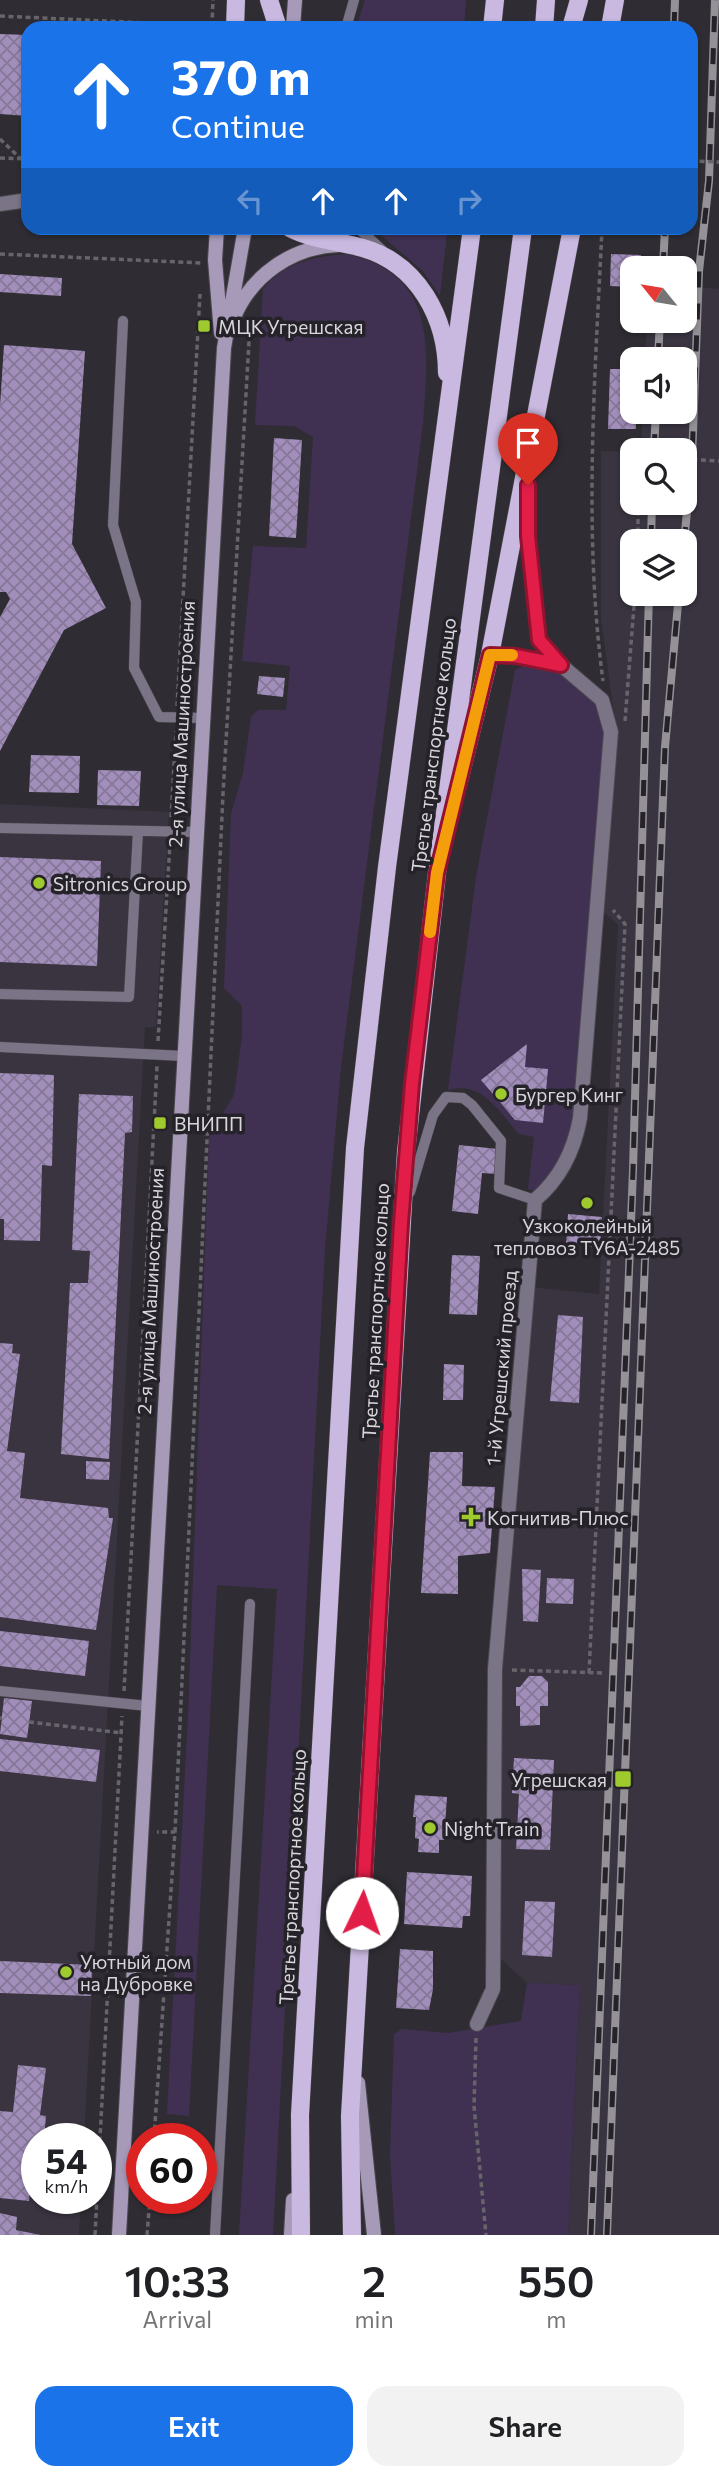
<!DOCTYPE html>
<html lang="en">
<head>
<meta charset="utf-8">
<style>
	body { margin:0; font-family:Commissioner,sans-serif; background:#f2f2f2; color:#202124; height:100vh; display:flex; flex-direction:column; font-size:26px; white-space:nowrap }
	* { box-sizing:border-box; margin:0 }
	p { font-size:23px; color:#757577 }
	.icon { flex:none; width:38px; height:38px; fill:none; stroke:currentColor; stroke-width:2; stroke-linecap:round; stroke-linejoin:round }
	.map { position:relative; height:2235px; overflow:hidden }
	.panel { display:flex; flex-direction:column; background:#fff; flex:1 }
	.panel>* { flex:none }
	.banner { position:absolute; left:21px; top:21px; width:677px; height:214px; border-radius:21px; box-shadow:0 2px 5px #0004; background:#1a73e8; color:#fff; overflow:hidden }
	.needle { width:46px; rotate:300deg }
	.controls { position:absolute; left:620px; top:256px; display:grid; gap:14px }
	.controls a { display:grid; place-items:center; width:77px; height:77px; border-radius:14px; background:#fff; box-shadow:0 2px 5px #0004; font-size:35px }
	.speed { position:absolute; left:21px; top:2123px; display:flex; gap:14px; font-size:35px; font-weight:700; text-align:center }
	.speed>* { display:grid; place-content:center; width:91px; height:91px; border-radius:50%; background:#fff; box-shadow:0 2px 5px #0004; line-height:1 }
	.speed small { font-size:18px; font-weight:400 }
	.speed .limit { border:10px solid #d22; background:#fff; color:#111 }
	.pin { position:absolute; display:grid; place-items:center; width:60px; height:60px; color:#fff; margin:-72px -30px; border-radius:50% 50% 50% 0; rotate:-45deg; box-shadow:0 0 7px #0007 }
	.pin .icon { rotate:45deg }
	.me { position:absolute; width:77px; margin:-38px; rotate:3deg; stroke-linejoin:round; filter:drop-shadow(0 0 5px #0008) }
	.turn { display:flex; align-items:center; gap:24px; height:147px; padding:0 35px; font-size:32px }
	.turn .icon { width:91px; height:91px; stroke-width:2.5 }
	.turn b { display:block; font-size:49px; line-height:60px }
	.lanes { display:flex; align-items:center; height:66px; padding:0 35px; background:#0003; justify-content:center; gap:35px; direction:ltr }
	.lanes .off { opacity:.35 }
	.eta { display:flex; justify-content:space-evenly; align-items:center; height:119px; text-align:center }
	.eta b { font-size:42px; font-weight:600; line-height:49px }
	.cta { display:flex; gap:14px; margin-top:auto; padding:14px 35px }
	.cta a { flex:1; height:80px; border-radius:21px; background:#1a73e8; color:#fff; font-size:28px; font-weight:600; line-height:80px; text-align:center }
	.cta a+a { background:#f2f2f2; color:#202124 }
	.map>svg:first-child { display:block }
</style>
</head>
<body>
<div class="map">
<svg width="719" height="2235" viewBox="0 0 719 2235">
	<defs>
		<pattern id="building-cross-hatch" width="8" height="8" patternUnits="userSpaceOnUse" patternTransform="scale(1.75)"><rect width="8" height="8" fill="#a28ebb"/><path d="M0 0l8 8M0 8l8-8" fill="none" stroke="#857797"/></pattern>
	</defs>
	<rect width="100%" height="100%" fill="#2f2d33"/>
	<path fill="#393440" fill-rule="evenodd" d="M684,286L719,289V2235H568L580,1985L527,1983L500,1958L502,1674L529,1287L599,1294L618,925L604,912L616,729L601,619V451L632,452V502H684V450H641L643,411H684V359H645L647,320H684ZM632,541H684V593H632Z
		M0,804L169,812L156,1027H145L84,2138H37V2198H81L79,2235H0Z"/>
	<path fill="#403152" d="M365,0H466L464,28H356Z
		M373,228H420L421,231L447,233L440,296L423,271Z
		M347,254C439,275 428,350 423,424L341,1067L325,1249L273,2235H239L277,1589L217,1585L189,2116L167,2114L188,1715L209,1137L234,1095L242,1036V1006L224,988L231,814L243,773L251,717L258,710H286L290,666L242,661L253,546L306,548L313,437L294,426L255,425L263,289C284,263 315,256 347,254Z
		M524,666L558,671L598,705L604,733L575,1119L564,1157L537,1191L528,1189L534,1137L519,1134C498,1111 483,1081 448,1090L476,877L515,670Z
		M527,1983L580,1985L568,2235H395L390,2155L394,2034L402,2029L448,2033L521,2021Z"/>
	<path fill="url(#building-cross-hatch)" d="M0,34L28,35V116L0,114Z
		M611,254L641,255V268H632V287L610,286Z
		M0,274L62,278L61,296L0,292Z
		M4,345L85,351L72,544L106,608L64,630L0,751V617L10,599L6,592H0V406Z
		M610,369H632V411H636V429H608Z
		M274,438L302,440L296,538L269,536Z
		M259,676L285,678L283,697L257,694Z
		M31,755L80,756L79,793L29,792Z
		M98,770L141,771L139,806L97,805Z
		M0,857L101,861L97,966L0,962Z
		M527,1044L525,1067L548,1069L543,1123L515,1120L481,1080Z
		M0,1073L54,1075L52,1166L42,1165L40,1241L4,1240V1219H0Z
		M79,1094L133,1096L132,1132L125,1133L109,1459L61,1454L70,1283H88L90,1251L72,1250Z
		M459,1145L498,1149L496,1174L482,1173L478,1214L452,1211Z
		M568,1214L602,1217L600,1247L566,1245Z
		M452,1255L480,1256L477,1315L449,1314Z
		M558,1315L583,1317L579,1403L550,1401Z
		M0,1343L13,1344L12,1353L20,1354L7,1451L25,1453L20,1498L108,1508L109,1518H113L96,1630L0,1617Z
		M444,1364L464,1365L463,1400H443Z
		M430,1452H463L462,1486L495,1487L490,1553L458,1556V1594L421,1593Z
		M86,1461L110,1462L109,1480L86,1479Z
		M522,1569L541,1570L538,1622L523,1621Z
		M547,1578L574,1579L573,1604L546,1603Z
		M0,1631L89,1641L85,1676L0,1666Z
		M529,1676H542L548,1682V1706H540V1725L520,1726V1706H516V1687H520Z
		M4,1698L32,1701L27,1738L0,1734Z
		M0,1739L100,1750L96,1782L0,1771Z
		M514,1758L554,1760L550,1850L516,1849L519,1794L512,1793Z
		M415,1795L447,1797L444,1840H439V1853L418,1852L419,1839L415,1838L416,1817H413Z
		M407,1872L472,1876L470,1916H463L462,1928L404,1924Z
		M525,1901L555,1902L552,1957L522,1955Z
		M400,1949L433,1951V1989L429,2010L396,2008Z
		M0,1961L92,1965L91,1996L0,1993Z
		M18,2065L46,2068L40,2115L46,2116L44,2138H37V2165H33L29,2201L0,2198V2111L13,2112Z
		M168,2127H186L185,2138H167Z
		M162,2198H182V2212L162,2211Z
		M0,2213L17,2217L16,2230L41,2235H0Z"/>
	<g fill="none" stroke-linecap="round" stroke-linejoin="round">
		<defs>
			<path id="lane" d="M346,28L354,0
				M358,228L383,251
				M123,321L113,525L136,602L134,668L159,717L202,718
				M0,828L196,832
				M0,994L129,997L138,831
				M0,1047L184,1056
				M410,1192L433,1115L446,1097L463,1098L472,1105L501,1141L499,1188L535,1200
				M0,1691L148,1706
				M215,2235L250,1604"/>
			<path id="street" d="M0,204L28,200
				M490,655L516,656L559,664
				M477,2024L493,1989L495,1669L535,1200C561,1178 574,1151 580,1118L611,732L602,700L548,654L539,640L528,536V484"/>
			<path id="secondary" d="M293,28L295,0
				M217,228L215,260L221,333
				M234,317C252,275 292,247 338,245
				M358,2083L374,2235
				M119,2235L224,348L245,228
				M291,2235L293,2200"/>
			<path id="primary" d="M269,0L278,28
				M235,28L236,0
				M492,28L495,0
				M544,28L546,0
				M571,28L579,0
				M610,28L615,0
				M290,228C313,240 338,241 363,248C418,264 447,318 447,373
				M458,785L490,655L572,228
				M301,2235L300,2115L355,1148L387,867L472,228
				M352,2235L350,2116L406,1152L437,873L523,228"/>
		</defs>
		<use href="#lane" stroke="#4a484e" stroke-width="11"/>
		<use href="#street" stroke="#4a484e" stroke-width="16"/>
		<use href="#secondary" stroke="#4a484e" stroke-width="16"/>
		<use href="#primary" stroke="#4a484e" stroke-width="19"/>
		<path stroke="#67656b" stroke-width="3.5" stroke-dasharray="5 3.5" stroke-linecap="butt" d="M0,16L212,26
			M212,26L213,0
			M691,128L695,39
			M691,137H695V161
			M0,139L21,159
			M0,158L28,159
			M602,228C595,379 583,531 603,681
			M0,254L201,263
			M684,459L719,461
			M638,541V502
			M177,706L200,294
			M625,721L635,593
			M171,817L176,731
			M158,1041L170,843
			M512,1670L604,1673
			M589,1673L625,924L613,910
			M124,1691L157,1066
			M0,1718H2
			M29,1722L122,1733
			M175,1832L223,794L250,324
			M476,2038L474,2106L486,2235
			M154,2138L175,1832H157
			M95,2235L122,1716
			M147,2235L150,2198"/>
		<use href="#lane" stroke="#7b7386" stroke-width="10"/>
		<use href="#street" stroke="#7b7386" stroke-width="14"/>
		<use href="#secondary" stroke="#a79ab8" stroke-width="14"/>
		<use href="#primary" stroke="#c9b8df" stroke-width="18"/>
		<defs>
			<path id="rail" d="M674,28L675,0
				M663,268L665,228
				M658,359L660,320
				M654,450L656,411
				M651,541L652,502
				M684,543L692,459L699,271L709,181L715,0
				M591,2235L633,1170L649,593
				M607,2235L665,747L679,593"/>
		</defs>
		<use href="#rail" stroke="#949297" stroke-width="8"/>
		<use href="#rail" stroke="#252329" stroke-width="5" stroke-dasharray="16" stroke-linecap="butt"/>
		<path stroke="#67656b" stroke-width="3.5" stroke-dasharray="5 3.5" stroke-linecap="butt" d="M691,161L719,162"/>
	</g>
	<g fill="none" stroke-linecap="round" stroke-linejoin="round">
		<defs>
			<path id="route" d="M362,1913L401,1223L412,1084L437,873L490,655L516,656L561,665L539,640L528,536V485"/>
		</defs>
		<use href="#route" stroke="#92132f" stroke-width="18"/>
		<use href="#route" stroke="#e11d48" stroke-width="12"/>
		<path stroke="#f59e0b" stroke-width="12" d="M430,932L437,873L490,655H512"/>
	</g>
	<g fill="#9eca2e" stroke="#252329" stroke-width="2.5">
		<rect x="197" y="319" width="14" height="14" rx="3.5"/>
		<circle cx="39" cy="883" r="7"/>
		<circle cx="501" cy="1094" r="7"/>
		<rect x="153" y="1116" width="14" height="14" rx="3.5"/>
		<circle cx="587" cy="1203" r="7"/>
		<path d="M467.5 1506.5h7v7h7v7h-7v7h-7v-7h-7v-7h7z"/>
		<rect x="614" y="1770" width="18" height="18" rx="3.5"/>
		<circle cx="430" cy="1828" r="7"/>
		<circle cx="66" cy="1972" r="7"/>
	</g>
	<g text-anchor="middle" dominant-baseline="central" stroke-width="7" stroke-linejoin="round" paint-order="stroke">
		<g font-size="19" fill="#d8d6db" stroke="#252329" text-anchor="start">
			<text x="218" y="326">МЦК Угрешская</text>
			<text x="53" y="883">Sitronics Group</text>
			<text x="515" y="1094">Бургер Кинг</text>
			<text x="174" y="1123">ВНИПП</text>
			<text x="587" y="1225" text-anchor="middle">Узкоколейный<tspan x="587" dy="22">тепловоз ТУ6А-2485</tspan></text>
			<text x="487" y="1517">Когнитив-Плюс</text>
			<text x="607" y="1779" text-anchor="end">Угрешская</text>
			<text x="444" y="1828">Night Train</text>
			<text x="80" y="1961">Уютный дом<tspan x="80" dy="22">на Дубровке</tspan></text>
		</g>
		<g font-size="19" fill="#d8d6db" stroke="#252329">
			<text transform="translate(181 724) rotate(-87)">2-я улица Машиностроения</text>
			<text transform="translate(433 745) rotate(-83)">Третье транспортное кольцо</text>
			<text transform="translate(150 1291) rotate(-87)">2-я улица Машиностроения</text>
			<text transform="translate(375 1311) rotate(-87)">Третье транспортное кольцо</text>
			<text transform="translate(501 1368) rotate(-85)">1-й Угрешский проезд</text>
			<text transform="translate(292 1877) rotate(-87)">Третье транспортное кольцо</text>
		</g>
	</g>
</svg>
<div class="controls">
<a><svg class="needle" viewBox="-14 -14 28 28"><path d="M0-13l5 13h-10z" fill="#e53935"/><path d="M0 13l5-13h-10z" fill="#757577"/></svg></a>
<a><svg class="icon" aria-label="sound" viewBox="0 0 24 24"><path d="M4 9h4l5-4v14l-5-4H4zM17 9q2 3 0 6"/></svg></a>
<a><svg class="icon" aria-label="search" viewBox="0 0 24 24"><circle cx="10" cy="10" r="6"/><path d="M15 15l6 6"/></svg></a>
<a><svg class="icon" aria-label="layers" viewBox="0 0 24 24"><path d="M12 4l9 5-9 5-9-5zM3 14l9 5 9-5"/></svg></a>
</div>
<div class="speed"><div>54<small>km/h</small></div><div class="limit">60</div></div>
<div class="pin" style="left:528px;top:485px;background:#d93025"><svg class="icon" aria-label="arrive" viewBox="0 0 24 24"><path d="M6 21V4h12l-3 4 3 4H6"/></svg></div>
<svg class="me" style="left:362px;top:1913px" viewBox="-20 -20 40 40"><circle r="19" fill="#fff"/><path d="M0-13L10 11 0 6-10 11z" fill="#e11d48"/></svg>
<div class="banner">
<div class="turn"><svg class="icon" aria-label="ahead" viewBox="0 0 24 24"><path d="M12 20V5M6 11l6-6 6 6"/></svg><div><b>370 m</b>Continue</div></div>
<div class="lanes"><svg class="icon off" aria-label="left" viewBox="0 0 24 24"><path d="M17 20v-9H6M10 6l-5 5 5 5"/></svg><svg class="icon" aria-label="ahead" viewBox="0 0 24 24"><path d="M12 20V5M6 11l6-6 6 6"/></svg><svg class="icon" aria-label="ahead" viewBox="0 0 24 24"><path d="M12 20V5M6 11l6-6 6 6"/></svg><svg class="icon off" aria-label="right" viewBox="0 0 24 24"><path d="M7 20v-9h11M14 6l5 5-5 5"/></svg></div>
</div>
</div>
<section class="panel">
<div class="eta">
<div><b>10:33</b><p>Arrival</p></div>
<div><b>2</b><p>min</p></div>
<div><b>550</b><p>m</p></div>
</div>
<div class="cta"><a>Exit</a><a>Share</a></div>
</section>
</body>
</html>
